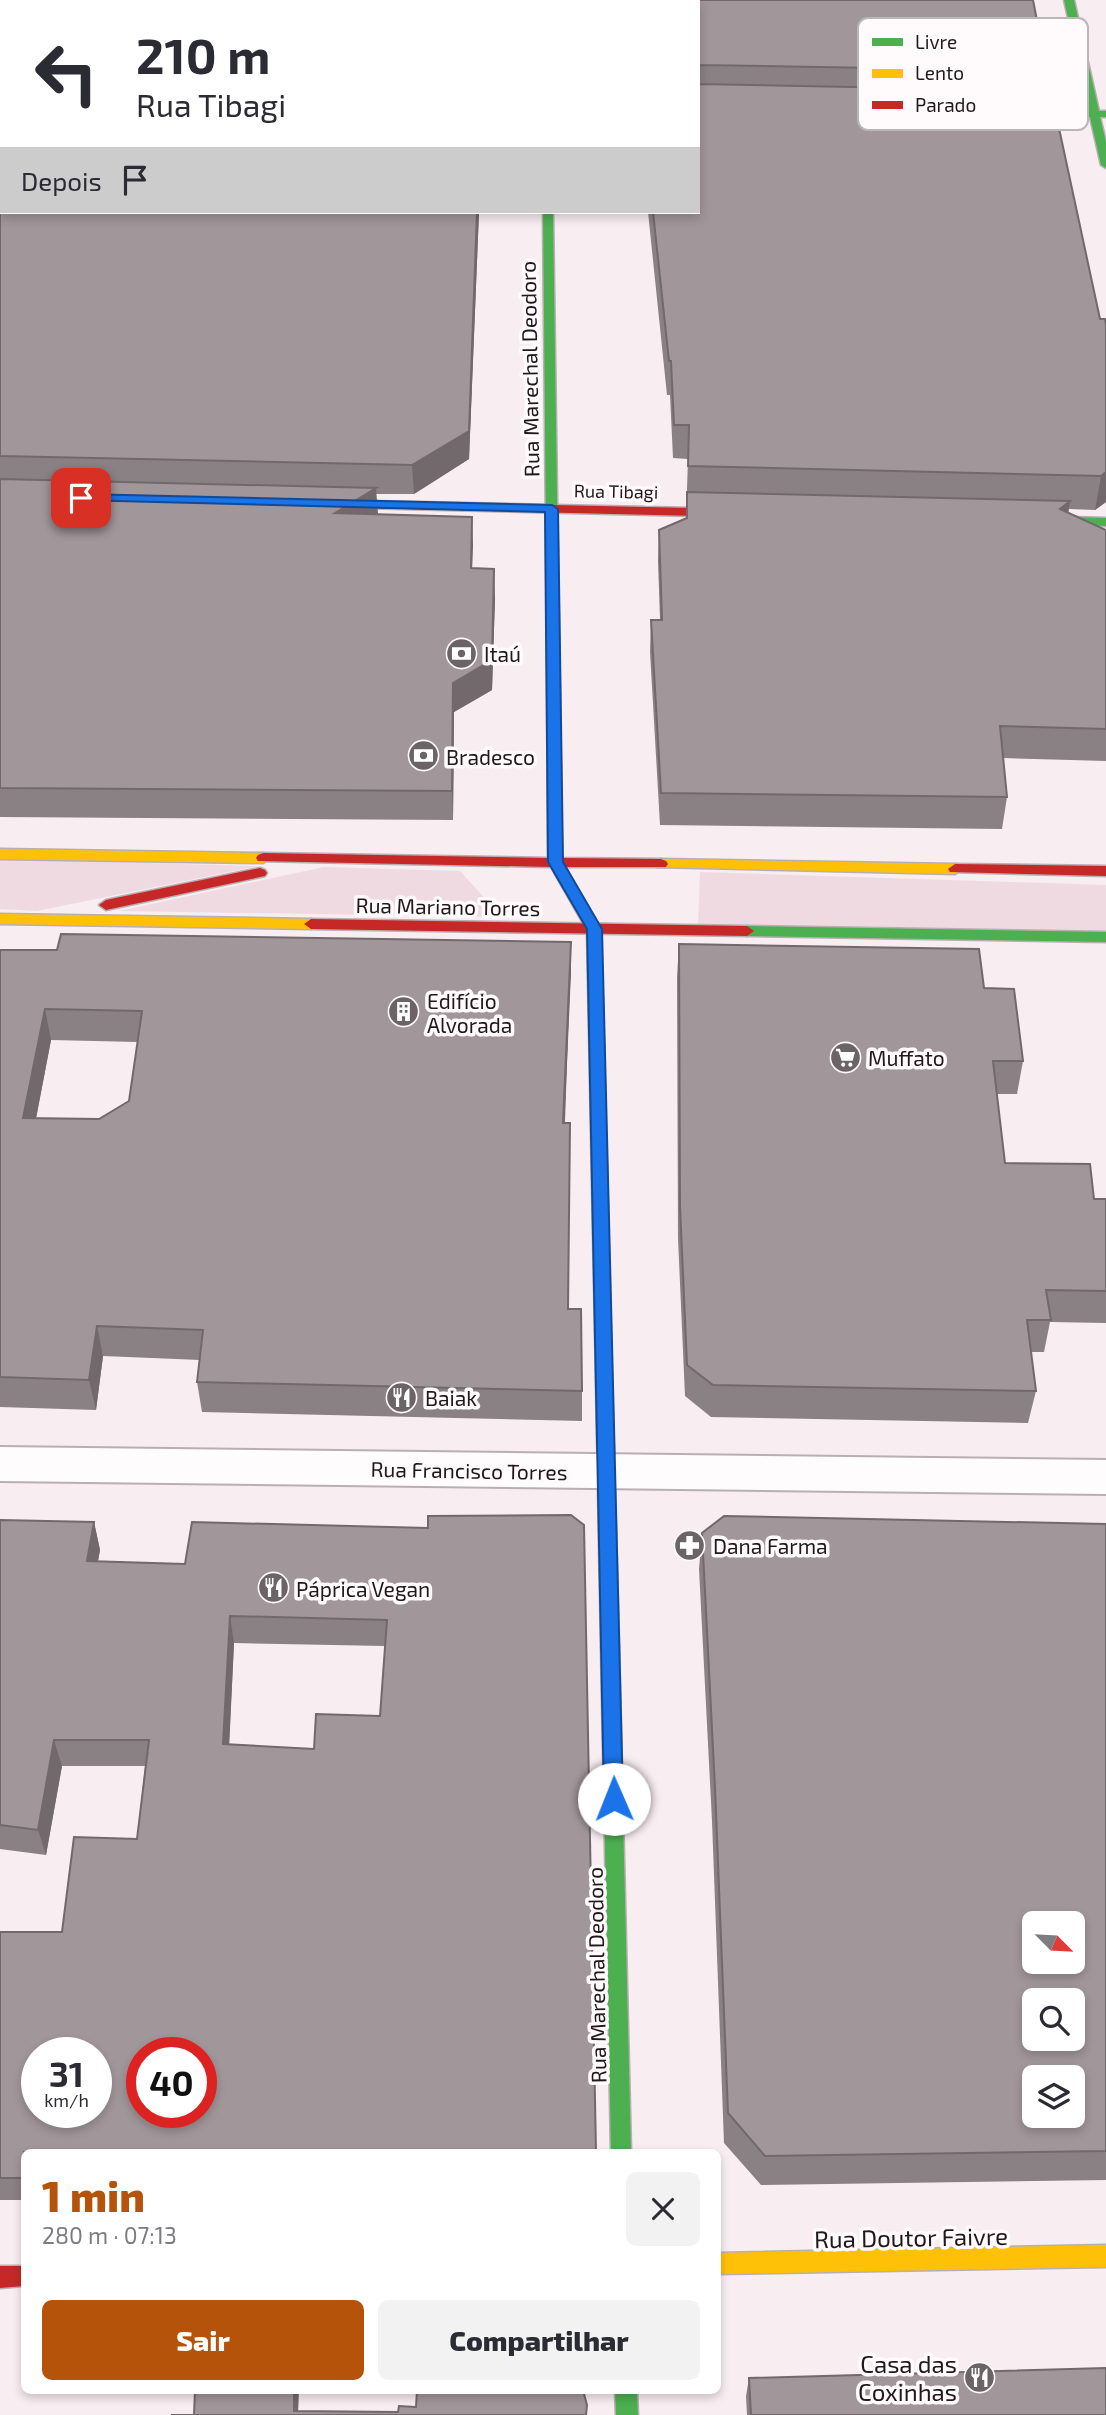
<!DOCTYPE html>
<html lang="pt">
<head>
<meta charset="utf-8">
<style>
	body { margin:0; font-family:"Exo 2",sans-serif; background:#f2f2f3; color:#2b2b33; height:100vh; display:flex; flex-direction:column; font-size:26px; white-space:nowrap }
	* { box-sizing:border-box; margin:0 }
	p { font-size:23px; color:#7c7c81 }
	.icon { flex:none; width:38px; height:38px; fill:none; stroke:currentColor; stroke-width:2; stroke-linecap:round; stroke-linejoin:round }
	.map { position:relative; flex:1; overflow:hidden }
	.side { position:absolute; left:21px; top:2149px; width:700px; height:245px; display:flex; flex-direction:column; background:#fff; border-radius:10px; box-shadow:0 4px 10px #0003 }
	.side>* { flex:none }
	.hud { position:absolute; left:0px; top:0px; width:700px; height:214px; box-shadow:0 4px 10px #0003; background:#fff; color:#2b2b33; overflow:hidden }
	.needle { width:46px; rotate:114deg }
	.controls { position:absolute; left:1022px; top:1911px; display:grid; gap:14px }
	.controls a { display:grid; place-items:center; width:63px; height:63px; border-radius:10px; background:#fff; box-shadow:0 4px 10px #0003; font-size:35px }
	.speed { position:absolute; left:21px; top:2037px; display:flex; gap:14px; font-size:35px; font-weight:700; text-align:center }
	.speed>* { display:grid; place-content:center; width:91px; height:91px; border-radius:50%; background:#fff; box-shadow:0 4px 10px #0003; line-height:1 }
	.speed small { font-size:18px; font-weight:400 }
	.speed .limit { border:10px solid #d22; background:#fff; color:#111 }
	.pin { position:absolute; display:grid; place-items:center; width:60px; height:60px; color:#fff; margin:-30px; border-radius:14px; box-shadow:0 4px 10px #0006 }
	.me { position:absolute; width:77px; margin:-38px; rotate:359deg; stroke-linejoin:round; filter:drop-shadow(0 0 5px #0008) }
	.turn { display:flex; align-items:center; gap:24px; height:147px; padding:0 21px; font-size:32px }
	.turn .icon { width:91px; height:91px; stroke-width:2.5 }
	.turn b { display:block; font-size:49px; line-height:60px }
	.then { display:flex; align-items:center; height:66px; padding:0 21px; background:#0003; gap:14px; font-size:26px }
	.round { display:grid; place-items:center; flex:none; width:74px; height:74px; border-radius:10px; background:#f2f2f3 }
	.overview { display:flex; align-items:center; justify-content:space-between; height:119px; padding:0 21px }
	h1 { font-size:42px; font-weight:800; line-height:52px; color:#b45309 }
	.button { display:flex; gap:14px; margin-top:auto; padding:14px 21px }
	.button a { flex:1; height:80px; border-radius:10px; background:#b45309; color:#fff; font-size:28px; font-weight:800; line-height:80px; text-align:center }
	.button a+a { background:#f2f2f3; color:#2b2b33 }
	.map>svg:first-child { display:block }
</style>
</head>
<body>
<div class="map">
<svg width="1106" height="2415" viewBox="0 0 1106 2415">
	<rect width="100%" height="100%" fill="#f8edf1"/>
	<path fill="#f0dae2" d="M0,859L259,866L37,911L0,909Z
		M324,867L460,871L502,917L119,911Z
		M700,872L1106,885V937L698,925Z"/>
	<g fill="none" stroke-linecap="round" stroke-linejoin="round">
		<defs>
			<path id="street" d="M0,1447L1106,1460V1494L0,1481Z"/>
			<path id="fast" d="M1064,0H1074L1099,111H1106V117H1100L1106,142V168L1101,165L1090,117L1003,115L998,112L1003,109L1089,111Z
				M543,212H553L559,637L553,641L547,637Z
				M1034,516L1106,518V526L1030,523L1028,520Z
				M747,926L1106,932V942L747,936L740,931Z
				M610,1639L616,1642L619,1647L631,2152H611L601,1647L604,1642Z
				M615,2390H637L638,2415H616Z"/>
			<path id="slow" d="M540,0H550V2H540Z
				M0,849L263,853L270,858L263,863L0,859Z
				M661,859L955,864L962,869L955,874L656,867L654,864L656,861Z
				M562,869L567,871L601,930L612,1381L610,1386H598L596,1381L587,930L555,874Z
				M0,914L311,919L318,924L311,929L0,924Z
				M1106,2245V2267L718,2274V2253Z"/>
			<path id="jam" d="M324,500L740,509L746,513L740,517L320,507L318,504Z
				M553,633L559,637L562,858L661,859L666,861L668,864L666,867H565L569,874L562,879L557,877L551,867L258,861L256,858L258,855L263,853L548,858L547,637Z
				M955,864L1106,866V876L950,872L948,869Z
				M260,868L265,870L267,873L265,876L106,910L99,905L106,900Z
				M311,919L747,926L754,931L747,936L311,929L304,924Z
				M604,1374L610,1376L612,1381L619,1647L616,1652L610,1655L604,1652L601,1647L596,1381L598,1376Z
				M0,2266H24V2286L0,2288Z"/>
		</defs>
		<use href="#street" stroke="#b9afb3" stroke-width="4"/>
		<use href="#fast" stroke="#b9afb3" stroke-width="3"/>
		<use href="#slow" stroke="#b9afb3" stroke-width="3"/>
		<use href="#jam" stroke="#b9afb3" stroke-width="3"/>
		<use href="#street" fill="#fefcfd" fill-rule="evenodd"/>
		<use href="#fast" fill="#4caf50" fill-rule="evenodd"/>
		<use href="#slow" fill="#ffc107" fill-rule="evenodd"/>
		<use href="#jam" fill="#c62828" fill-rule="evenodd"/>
	</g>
	<path fill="#8a8184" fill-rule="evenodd" d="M0,0H472V2H2V212H479L469,459L414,494H376L378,514L472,517V568L495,598L492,690L454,712L453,820L0,817Z
		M645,0H1033L1047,71L1044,91L1106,502L1095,510L1069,509L1068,513L1106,530V761L1003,758L1007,797L1002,829L660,825L650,652L651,620H660L658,561L659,530L686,519L688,459L673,458L670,395H667L648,212H698V2H645Z
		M571,942L565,1123L568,1309L582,1391V1421L202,1412L197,1382L200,1360L103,1356L96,1410L0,1407V950H57ZM51,1040L138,1042L129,1101L99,1119H36Z
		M679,944L984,988L1023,1061L1017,1094H997L1005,1163L1094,1199H1106V1323L1050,1322L1044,1352H1031L1036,1391L1028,1423L711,1417L685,1396L678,1238L677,977Z
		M571,1515L24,2152V2200H0V1932H62L137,1839L145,1766H62L46,1855L0,1849V1520L94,1522L100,1550L98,1561L185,1564L428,1528ZM234,1643L385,1646L380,1716L314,1749L229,1744Z
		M1106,1524V2180L761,2185L724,2143L712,1821L699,1569L702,1533Z
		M749,2378L1106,2415H747L746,2396Z"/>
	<path fill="#71696c" d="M477,212H479L469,459L414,494L412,465Z
		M1106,472V502L1095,510L1101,476Z
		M376,488L378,517L335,513Z
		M1070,501L1065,533L1060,509Z
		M472,517L473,546L471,597V568Z
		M494,569L495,598L492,690L454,712L453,820L452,791L453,683Z
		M571,942V973L563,1154V1123Z
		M45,1009L51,1040L30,1149L23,1118Z
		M97,1326L103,1356L96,1410L89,1380Z
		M94,1522L100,1550L93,1588L87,1561Z
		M230,1616L234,1643L228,1770L223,1744Z
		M54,1740L62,1766L46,1855L38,1830Z
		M294,2390H299L298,2415L294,2411Z"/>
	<path fill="#a1969a" stroke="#71696c" stroke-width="2" fill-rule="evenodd" d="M0,0H471V2H2V212H477L469,431L412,465L0,456Z
		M647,0H1033L1047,71L699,65L698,66V2H647Z
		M698,83L699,84L1051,91L1100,319H1105L1106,325V472L1101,476L688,466L689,425H674L671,361H669L653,212H698Z
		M0,479L376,488L335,513L472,517L471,568L494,569L492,660L453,683L452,791L0,788Z
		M687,492L1070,501L1060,509L1106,530V729L1000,726L1007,797L661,793L651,620H662L659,530L687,518Z
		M61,934L571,942L563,1123H570L568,1309H581L582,1391L197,1382L203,1330L97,1326L89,1380L0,1377V950H57ZM45,1009L142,1011L129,1101L99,1119L23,1118Z
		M679,944L979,949L984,988L1014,989L1023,1061H993L1005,1163L1090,1164L1094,1199H1106V1291L1046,1290L1051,1320H1027L1036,1391L713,1385L687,1365L680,1206Z
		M571,1515L584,1525L596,2152H24V2178H0V1932H62L74,1837L137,1839L149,1740H54L38,1830L0,1825V1520L94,1522L87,1561L185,1564L192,1522L428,1528V1516ZM230,1616L387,1620L380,1716L316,1714L314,1749L223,1744ZM37,2053H96V2112H37ZM142,2053H201V2112H142Z
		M724,1516L1106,1524V2151L765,2156L728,2113L715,1788L702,1533ZM1034,1923H1073V1962H1034ZM1034,2000H1073V2039H1034ZM1034,2077H1073V2116H1034Z
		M1106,2368V2415H751L749,2378Z
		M195,2390H294V2411L398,2412L399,2406L416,2407L417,2390H583L587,2405L586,2415H171H194Z"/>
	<path fill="#1a73e8" stroke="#114b97" stroke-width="2" d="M81,494L552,505L558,509L563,862L602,929L623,1799L620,1805L614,1807L607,1805L604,1799L587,929L548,862L545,512L77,500V495Z"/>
	<defs>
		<symbol id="bank-disc" viewBox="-11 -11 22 22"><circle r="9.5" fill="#6c6366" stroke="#fffafc"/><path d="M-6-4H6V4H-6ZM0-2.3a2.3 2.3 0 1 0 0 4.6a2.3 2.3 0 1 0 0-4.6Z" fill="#fff"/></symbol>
		<symbol id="building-disc" viewBox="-11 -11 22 22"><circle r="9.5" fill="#6c6366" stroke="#fffafc"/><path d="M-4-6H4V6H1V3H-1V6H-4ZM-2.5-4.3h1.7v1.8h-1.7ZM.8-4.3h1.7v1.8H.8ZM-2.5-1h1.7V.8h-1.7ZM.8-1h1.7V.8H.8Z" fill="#fff"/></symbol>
		<symbol id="supermarket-disc" viewBox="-11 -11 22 22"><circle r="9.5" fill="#6c6366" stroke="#fffafc"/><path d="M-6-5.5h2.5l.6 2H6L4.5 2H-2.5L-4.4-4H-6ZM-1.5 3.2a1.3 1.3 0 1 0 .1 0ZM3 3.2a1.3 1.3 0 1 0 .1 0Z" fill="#fff"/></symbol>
		<symbol id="restaurant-disc" viewBox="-11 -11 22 22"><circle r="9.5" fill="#6c6366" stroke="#fffafc"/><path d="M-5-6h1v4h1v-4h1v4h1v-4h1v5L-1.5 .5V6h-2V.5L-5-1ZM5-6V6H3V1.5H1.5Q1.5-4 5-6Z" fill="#fff"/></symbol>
		<symbol id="pharmacy-disc" viewBox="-11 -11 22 22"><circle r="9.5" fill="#6c6366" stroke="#fffafc"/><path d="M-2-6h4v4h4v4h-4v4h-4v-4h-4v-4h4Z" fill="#fff"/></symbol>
	</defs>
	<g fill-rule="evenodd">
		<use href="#bank-disc" x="444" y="636" width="35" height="35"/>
		<use href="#bank-disc" x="406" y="738" width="35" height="35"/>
		<use href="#building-disc" x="386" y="994" width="35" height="35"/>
		<use href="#supermarket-disc" x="828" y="1040" width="35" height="35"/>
		<use href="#restaurant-disc" x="384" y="1380" width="35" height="35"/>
		<use href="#pharmacy-disc" x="672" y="1528" width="35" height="35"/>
		<use href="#restaurant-disc" x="256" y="1570" width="35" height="35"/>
		<use href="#restaurant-disc" x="962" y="2360" width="35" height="35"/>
	</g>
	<g text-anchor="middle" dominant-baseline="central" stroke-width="7" stroke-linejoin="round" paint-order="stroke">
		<g font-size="18" fill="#21181b" stroke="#fffafc">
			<text transform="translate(616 491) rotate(1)">Rua Tibagi</text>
		</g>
		<g font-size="21" fill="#21181b" stroke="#fffafc">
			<text transform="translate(529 369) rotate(-91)">Rua Marechal Deodoro</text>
			<text transform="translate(448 906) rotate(1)">Rua Mariano Torres</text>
			<text transform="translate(469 1470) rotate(1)">Rua Francisco Torres</text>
			<text transform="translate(596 1975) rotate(-91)">Rua Marechal Deodoro</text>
		</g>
		<g font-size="21" fill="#21181b" stroke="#fffafc" text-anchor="start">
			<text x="484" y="653">Itaú</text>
			<text x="446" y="756">Bradesco</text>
			<text x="427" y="1000">Edifício<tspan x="427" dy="24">Alvorada</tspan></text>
			<text x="868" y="1057">Muffato</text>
			<text x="425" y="1397">Baiak</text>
			<text x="713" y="1545">Dana Farma</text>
			<text x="296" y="1588">Páprica Vegan</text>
		</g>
		<g font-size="24" fill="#21181b" stroke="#fffafc">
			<text transform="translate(911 2237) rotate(-1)">Rua Doutor Faivre</text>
		</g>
		<g font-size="24" fill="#21181b" stroke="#fffafc" text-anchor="end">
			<text x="957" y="2363">Casa das<tspan x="957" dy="28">Coxinhas</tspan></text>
		</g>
	</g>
	<rect x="858" y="18" width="230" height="112" rx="10" fill="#fffafc" stroke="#bcb6b8" stroke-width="2"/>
	<rect x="872" y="38" width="31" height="8" fill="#4caf50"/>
	<rect x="872" y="69" width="31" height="9" fill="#ffc107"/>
	<rect x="872" y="101" width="31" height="8" fill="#c62828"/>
	<g font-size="19" fill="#21181b">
		<text x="915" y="49">Livre</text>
		<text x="915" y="80">Lento</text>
		<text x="915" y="112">Parado</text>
	</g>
</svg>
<div class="controls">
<a><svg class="needle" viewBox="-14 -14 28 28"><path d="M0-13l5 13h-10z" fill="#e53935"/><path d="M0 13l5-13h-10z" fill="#7c7c81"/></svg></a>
<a><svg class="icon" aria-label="search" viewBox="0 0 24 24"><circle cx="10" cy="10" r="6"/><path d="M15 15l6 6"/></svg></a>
<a><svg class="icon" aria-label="layers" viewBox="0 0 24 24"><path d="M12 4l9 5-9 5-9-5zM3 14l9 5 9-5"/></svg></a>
</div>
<div class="speed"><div>31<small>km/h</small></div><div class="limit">40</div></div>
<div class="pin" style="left:81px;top:498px;background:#d93025"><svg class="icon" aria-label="arrive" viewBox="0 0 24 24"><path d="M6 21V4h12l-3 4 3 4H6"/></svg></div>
<svg class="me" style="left:614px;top:1799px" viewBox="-20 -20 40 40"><circle r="19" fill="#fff"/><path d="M0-13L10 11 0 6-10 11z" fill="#1a73e8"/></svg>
<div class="hud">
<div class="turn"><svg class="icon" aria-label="left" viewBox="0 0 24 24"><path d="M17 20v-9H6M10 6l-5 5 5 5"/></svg><div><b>210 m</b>Rua Tibagi</div></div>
<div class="then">Depois<svg class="icon" aria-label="arrive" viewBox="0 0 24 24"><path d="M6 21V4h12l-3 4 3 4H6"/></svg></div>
</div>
<section class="side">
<div class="overview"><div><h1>1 min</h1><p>280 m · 07:13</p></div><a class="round"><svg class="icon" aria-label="close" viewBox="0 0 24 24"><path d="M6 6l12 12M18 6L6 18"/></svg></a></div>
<div class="button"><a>Sair</a><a>Compartilhar</a></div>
</section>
</div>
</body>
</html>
